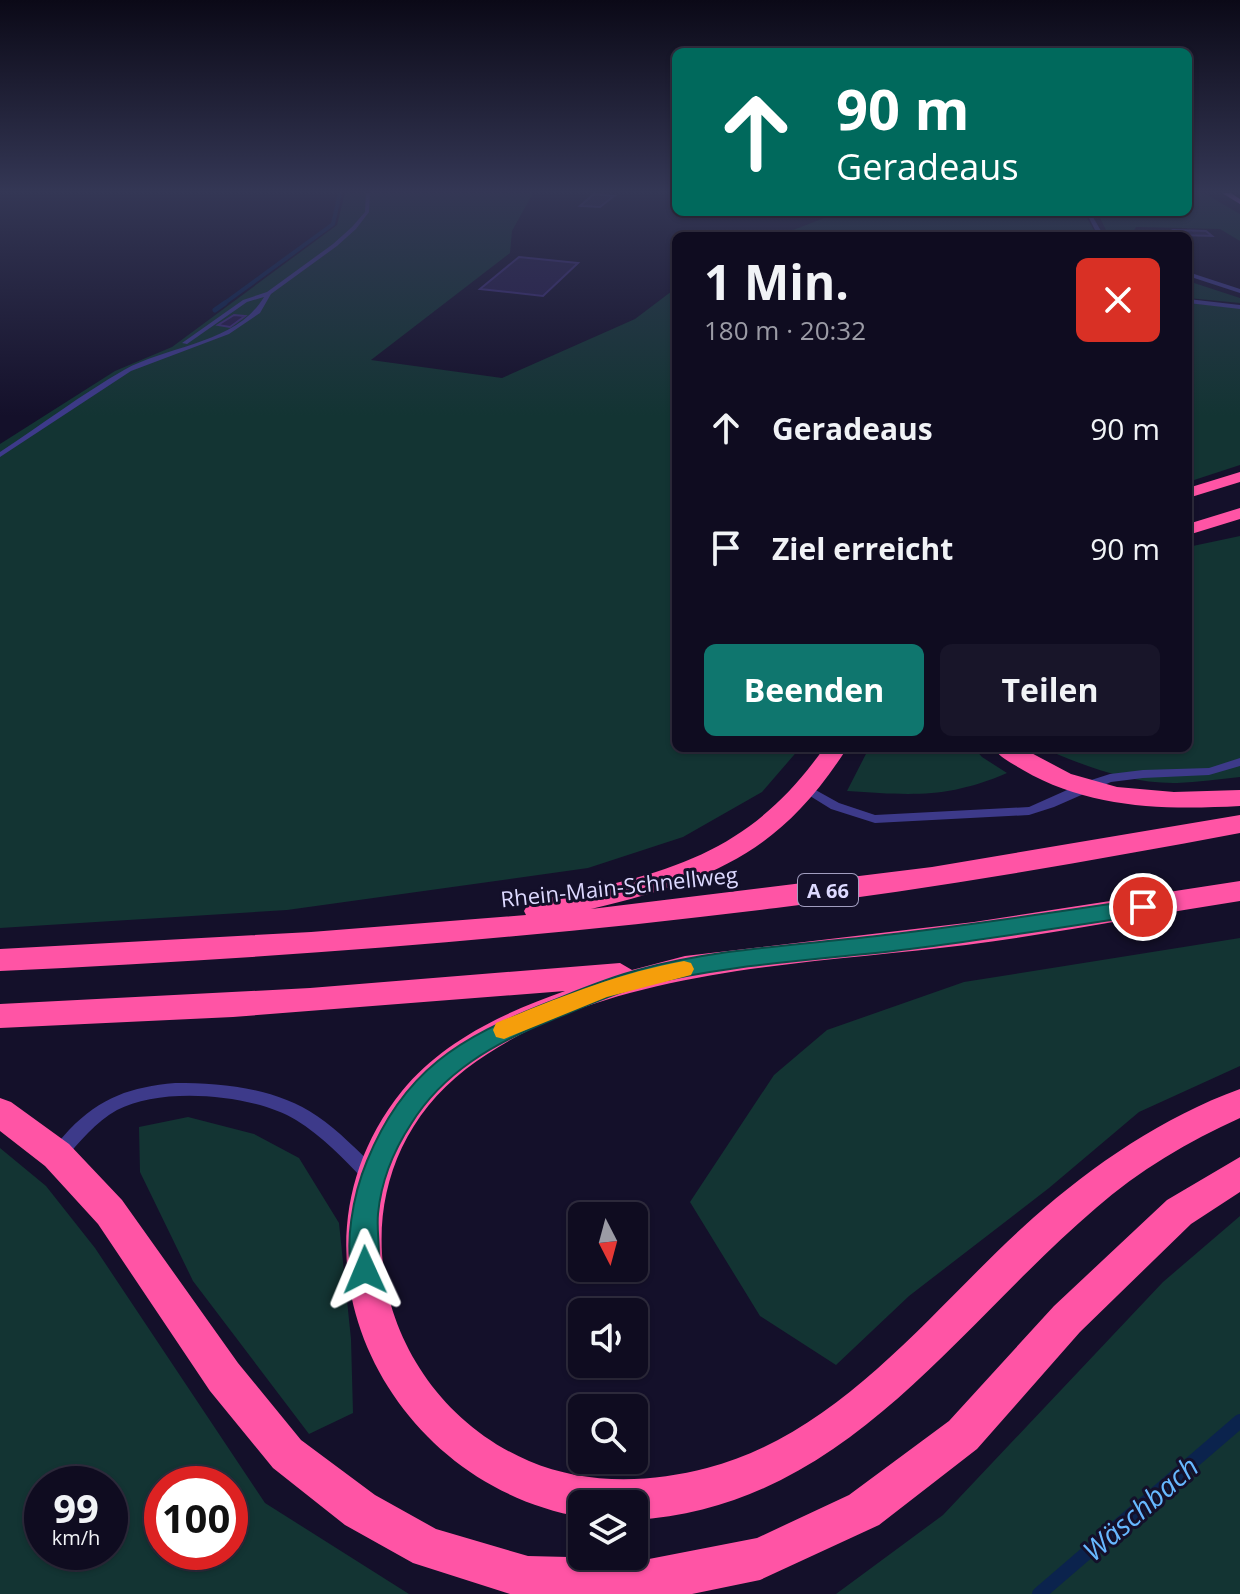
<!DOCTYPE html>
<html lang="de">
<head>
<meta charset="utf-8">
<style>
	body { margin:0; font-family:"Open Sans",sans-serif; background:#181529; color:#f1f3f6; height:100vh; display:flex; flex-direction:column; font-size:30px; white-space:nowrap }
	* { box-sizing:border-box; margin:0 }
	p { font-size:26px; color:#9b9ba5 }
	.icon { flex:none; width:44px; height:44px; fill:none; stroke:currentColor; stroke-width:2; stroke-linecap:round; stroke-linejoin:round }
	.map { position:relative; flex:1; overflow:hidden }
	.drawer { position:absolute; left:672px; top:232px; width:520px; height:520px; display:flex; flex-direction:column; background:#0f0c20; border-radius:12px; box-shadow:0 2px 6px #0004,0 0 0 2px #2f2c3e }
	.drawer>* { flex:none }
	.hud { position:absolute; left:672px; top:48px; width:520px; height:168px; border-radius:12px; box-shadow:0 2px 6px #0004,0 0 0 2px #2f2c3e; background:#00695c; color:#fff; overflow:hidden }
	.needle { width:52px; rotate:174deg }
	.controls { position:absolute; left:568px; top:1202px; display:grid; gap:16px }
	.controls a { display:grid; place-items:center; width:80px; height:80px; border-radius:12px; background:#0f0c20; box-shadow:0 2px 6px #0004,0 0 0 2px #2f2c3e; font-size:40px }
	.speed { position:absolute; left:24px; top:1466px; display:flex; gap:16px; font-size:40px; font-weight:700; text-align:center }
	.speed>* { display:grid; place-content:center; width:104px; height:104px; border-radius:50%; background:#0f0c20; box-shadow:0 2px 6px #0004,0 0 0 2px #2f2c3e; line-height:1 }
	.speed small { font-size:20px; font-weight:400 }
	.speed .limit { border:12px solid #d22; background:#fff; color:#111 }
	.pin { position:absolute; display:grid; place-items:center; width:68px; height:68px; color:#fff; margin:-34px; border:4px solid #fff; border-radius:50%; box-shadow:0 2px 8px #0007 }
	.me { position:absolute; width:88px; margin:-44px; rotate:359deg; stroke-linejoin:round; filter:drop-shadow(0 0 6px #0008) }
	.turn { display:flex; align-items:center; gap:28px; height:168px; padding:0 32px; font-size:36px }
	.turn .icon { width:104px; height:104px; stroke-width:2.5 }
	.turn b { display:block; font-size:56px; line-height:68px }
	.round { display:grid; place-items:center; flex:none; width:84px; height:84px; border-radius:12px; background:#181529 }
	.headline { display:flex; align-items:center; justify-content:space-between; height:136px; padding:0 32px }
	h1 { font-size:48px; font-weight:700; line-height:60px }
	.cta { display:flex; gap:16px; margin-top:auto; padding:16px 32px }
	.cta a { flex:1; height:92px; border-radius:12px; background:#0f766e; color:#fff; font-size:32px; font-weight:700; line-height:92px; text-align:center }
	.cta a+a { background:#181529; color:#f1f3f6 }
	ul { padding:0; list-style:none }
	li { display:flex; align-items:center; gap:24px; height:120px; padding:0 32px }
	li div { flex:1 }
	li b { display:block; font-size:30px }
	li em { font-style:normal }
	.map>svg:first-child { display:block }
</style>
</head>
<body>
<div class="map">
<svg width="1240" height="1594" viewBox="0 0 1240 1594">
	<rect width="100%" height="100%" fill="#14102a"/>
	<path fill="#133433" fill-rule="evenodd" d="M345,193H533L512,231L510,253L371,360L502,378L635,319L676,288V748H800L762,792L683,837L588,868L287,910L0,928V444L115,371L172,347L337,225Z
		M1188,193H1204L1240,214V241L1220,229L1136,227L1131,236H1109L1097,212H1188Z
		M866,212H1084L1097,236H778L824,218Z
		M1188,281L1240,298V303L1188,298Z
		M1188,303L1240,308V465L1188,482Z
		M1240,536V777C1219,779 1198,782 1177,783C1131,784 1084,766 1043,748H1188V547Z
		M869,748H974L982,757L1007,773C947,799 910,795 847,791Z
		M1240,938V1066L1139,1112L1049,1188L909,1296L836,1365L760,1316L690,1202L774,1075L827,1030L964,982Z
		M188,1117L254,1134L299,1158L339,1223L351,1339L353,1413L309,1434L193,1281L140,1172L139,1127Z
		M0,1148L46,1186L95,1248L265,1503L409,1594H0ZM42,1484H110V1552H42ZM162,1484H230V1552H162Z
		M1240,1216V1594H836L943,1515L1163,1282Z"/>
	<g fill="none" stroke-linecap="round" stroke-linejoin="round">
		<path stroke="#0b234d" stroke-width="4" d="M222,305L333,224L340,193"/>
		<path stroke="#0b234d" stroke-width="5" d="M215,310L225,303"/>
		<path stroke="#0b234d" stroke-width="14" d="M1039,1594L1240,1421"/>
	</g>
	<path fill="#251b4b" stroke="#3c2d78" stroke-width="2" d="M594,194L614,196L600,207L580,206Z
		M1174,230L1206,231L1212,236L1180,235Z
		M519,257L578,263L543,296L480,289Z
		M234,315L245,316L230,327L218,325Z"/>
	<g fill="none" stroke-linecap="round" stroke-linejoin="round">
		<path fill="#3d3a8a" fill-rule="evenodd" d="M366,193H370L369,212L356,229L337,246L271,294L260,313L229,334L131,371L0,457V452C41,425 82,394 124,370C169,345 236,344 264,297L247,302L187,344L182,343L243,300L267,292L333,244L352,227L365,212Z
			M1086,212H1090L1104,236H1098Z
			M1188,272L1240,289V293L1188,276Z
			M1188,299L1240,305V309L1188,303Z
			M1240,758V766L1209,775L1143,778L1111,782L1054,807L1029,815L875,823L831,809L802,791L808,787L812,788L839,803L875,815L1029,807L1085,782L1110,774L1143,770L1209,768Z
			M175,1083C224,1083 276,1088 317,1116C339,1131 358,1151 377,1169L379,1175L377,1181L371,1183L365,1181C344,1159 322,1136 296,1120C253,1094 162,1086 117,1110C96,1122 79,1142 64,1160L58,1163L52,1160L50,1155C54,1146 62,1138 69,1130C101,1097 131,1087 175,1083Z"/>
		<path fill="#c460ff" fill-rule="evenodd" d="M1222,193H1231L1240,199V204Z"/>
		<path fill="#ff54a5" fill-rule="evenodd" d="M1240,472V482L1188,498V488Z
			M1240,508V519L1188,535V524Z
			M824,748H847C779,855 710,880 591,909L932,867L1240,815V833C1086,862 931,889 776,908C518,940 259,959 0,971V949L311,932L526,915L524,911L528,904C559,894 592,889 624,881C714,858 770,824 824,748Z
			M994,748H1022L1071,774L1117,787L1174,792L1240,790V806C1165,810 1090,809 1023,770C1013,764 1000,758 994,748Z
			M1240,881V901C1149,915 1058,933 966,945C806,965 599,967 466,1069C324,1179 372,1394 529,1461C585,1485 650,1483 707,1468C844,1432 933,1307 1033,1218C1094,1164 1163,1117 1240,1089V1118C1189,1141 1138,1171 1096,1208C951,1332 844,1507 634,1520V1504H582V1517C387,1484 271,1254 402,1091C443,1041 505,1012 565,991L233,1017L0,1028V1004L310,988L620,963L632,970L685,956L974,922Z
			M0,1098L11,1102L69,1144L122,1200L238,1363L301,1440L375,1495L436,1529L528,1556L649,1559L757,1538L849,1495L949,1421L1054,1306L1167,1200L1240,1157V1192L1191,1224L1080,1332L977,1449L879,1525L760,1580L692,1594H510L413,1563L345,1525L273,1468L210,1391L98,1224L45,1166L0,1131Z"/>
	</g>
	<linearGradient id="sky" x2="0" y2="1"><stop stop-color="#0b0917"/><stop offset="0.46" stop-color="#343755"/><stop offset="1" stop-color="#343755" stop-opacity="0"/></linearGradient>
	<rect width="1240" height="416" fill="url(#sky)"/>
	<path fill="#0f766e" stroke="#0a4d48" stroke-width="2" d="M1143,899L1151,902L1154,907L1151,912L1143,915C1066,927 988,939 910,949C821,960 727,964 640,986C609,995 579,1009 549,1021C495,1043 443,1072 411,1124C394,1150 381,1182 378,1214C376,1236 383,1259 375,1280L365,1284L355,1280C342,1248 354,1192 367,1161C404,1070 459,1038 547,1003C577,991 607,978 638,970C717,948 803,945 885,935C971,925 1057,912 1143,899Z"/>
	<path fill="#f59e0b" d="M684,961L691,963L694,969L691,975L607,997L504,1039L496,1037L493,1030L496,1023C558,998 618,973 684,961Z"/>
	<g text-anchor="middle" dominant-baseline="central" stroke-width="6" stroke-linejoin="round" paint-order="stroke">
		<rect fill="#14102a" stroke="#a19dbf" stroke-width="2" x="798" y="874" width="60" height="32" rx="6"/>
		<g font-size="20" font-weight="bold" fill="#ddd9ff">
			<text x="828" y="890">A 66</text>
		</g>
		<g font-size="22" fill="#ddd9ff" stroke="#14102a">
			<text transform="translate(619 886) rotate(-6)">Rhein-Main-Schnellweg</text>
		</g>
		<g font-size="28" font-style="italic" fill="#67b8ff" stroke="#14102a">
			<text transform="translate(1140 1508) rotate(-41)">Wäschbach</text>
		</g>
	</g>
</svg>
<div class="controls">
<a><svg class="needle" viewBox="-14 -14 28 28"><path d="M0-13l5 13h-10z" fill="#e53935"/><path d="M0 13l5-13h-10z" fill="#9b9ba5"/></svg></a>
<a><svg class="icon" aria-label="sound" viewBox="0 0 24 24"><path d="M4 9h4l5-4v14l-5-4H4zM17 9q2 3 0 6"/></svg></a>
<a><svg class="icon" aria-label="search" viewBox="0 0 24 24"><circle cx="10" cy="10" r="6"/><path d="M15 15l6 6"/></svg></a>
<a><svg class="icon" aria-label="layers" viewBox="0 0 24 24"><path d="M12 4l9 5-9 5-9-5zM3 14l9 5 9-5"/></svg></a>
</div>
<div class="speed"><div>99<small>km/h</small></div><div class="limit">100</div></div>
<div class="pin" style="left:1143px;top:907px;background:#d93025"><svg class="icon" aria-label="arrive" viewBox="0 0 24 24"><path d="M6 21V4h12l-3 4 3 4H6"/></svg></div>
<svg class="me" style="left:365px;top:1270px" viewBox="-20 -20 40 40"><path d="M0-17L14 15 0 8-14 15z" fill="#0f766e" stroke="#fff" stroke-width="4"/></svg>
<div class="hud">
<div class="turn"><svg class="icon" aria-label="ahead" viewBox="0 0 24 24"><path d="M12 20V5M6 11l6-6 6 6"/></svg><div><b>90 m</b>Geradeaus</div></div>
</div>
<section class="drawer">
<div class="headline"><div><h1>1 Min.</h1><p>180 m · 20:32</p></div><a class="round" style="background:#d93025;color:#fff"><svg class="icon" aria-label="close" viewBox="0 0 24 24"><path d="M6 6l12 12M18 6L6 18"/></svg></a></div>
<ul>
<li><svg class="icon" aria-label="ahead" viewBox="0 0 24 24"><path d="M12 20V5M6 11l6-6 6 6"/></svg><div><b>Geradeaus</b></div><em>90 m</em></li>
<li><svg class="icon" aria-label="arrive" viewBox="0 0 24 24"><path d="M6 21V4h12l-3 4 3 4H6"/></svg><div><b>Ziel erreicht</b></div><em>90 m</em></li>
</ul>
<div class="cta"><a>Beenden</a><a>Teilen</a></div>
</section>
</div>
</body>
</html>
